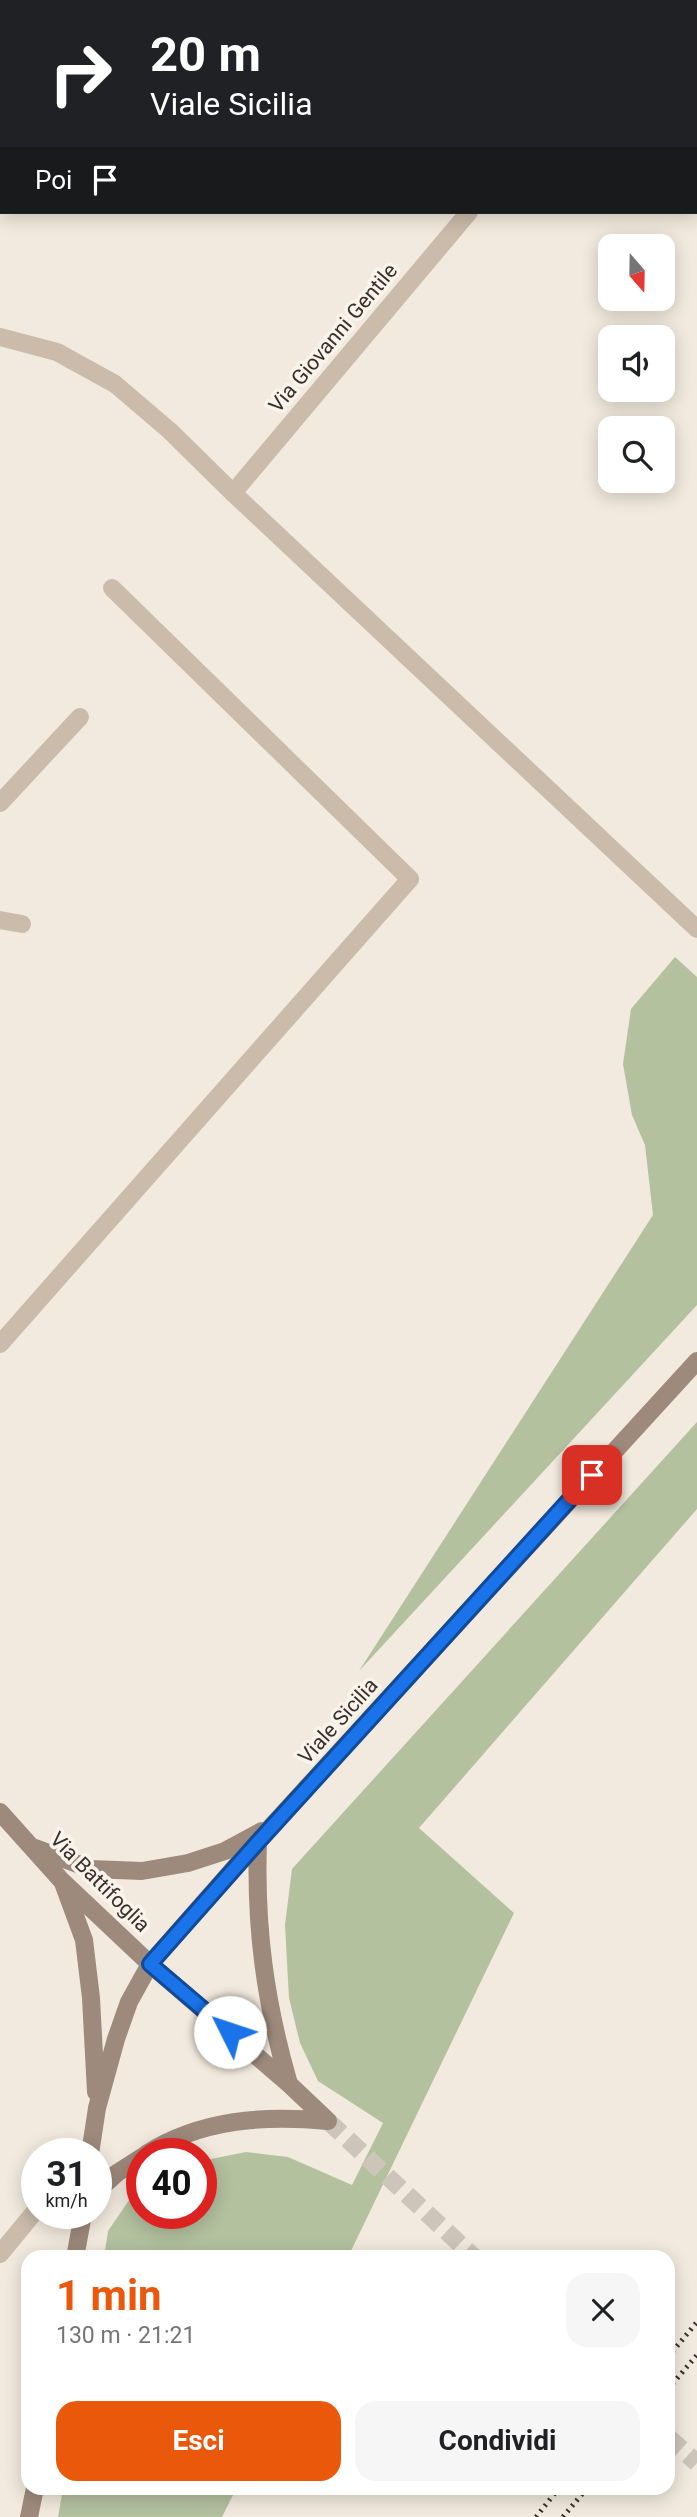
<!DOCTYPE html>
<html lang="it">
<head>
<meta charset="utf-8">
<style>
	body { margin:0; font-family:Roboto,sans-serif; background:#f6f6f6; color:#202124; height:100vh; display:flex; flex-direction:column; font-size:26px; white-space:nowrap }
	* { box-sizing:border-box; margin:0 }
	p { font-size:23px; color:#757577 }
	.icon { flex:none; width:38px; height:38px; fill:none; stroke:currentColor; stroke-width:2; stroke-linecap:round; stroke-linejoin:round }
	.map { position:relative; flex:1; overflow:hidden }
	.drawer { position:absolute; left:21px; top:2250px; width:654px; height:245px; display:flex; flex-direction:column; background:#fff; border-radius:21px; box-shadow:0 4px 18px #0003 }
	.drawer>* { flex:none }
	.guide { position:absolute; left:0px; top:0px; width:698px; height:214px; box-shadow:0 4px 18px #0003; background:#202124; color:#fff; overflow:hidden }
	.needle { width:46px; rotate:160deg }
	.fabs { position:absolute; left:598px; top:234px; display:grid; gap:14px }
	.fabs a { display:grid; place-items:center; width:77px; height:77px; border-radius:14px; background:#fff; box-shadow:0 4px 18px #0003; font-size:35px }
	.speed { position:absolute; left:21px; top:2138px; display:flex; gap:14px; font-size:35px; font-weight:700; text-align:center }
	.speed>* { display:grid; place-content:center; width:91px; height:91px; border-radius:50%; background:#fff; box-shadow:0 4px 18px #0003; line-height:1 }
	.speed small { font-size:18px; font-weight:400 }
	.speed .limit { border:10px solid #d22; background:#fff; color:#111 }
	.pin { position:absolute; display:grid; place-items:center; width:60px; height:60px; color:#fff; margin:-30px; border-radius:14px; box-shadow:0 4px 10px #0006 }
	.me { position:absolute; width:77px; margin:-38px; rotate:311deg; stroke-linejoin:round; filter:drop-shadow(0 0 5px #0008) }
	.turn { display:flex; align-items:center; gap:24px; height:147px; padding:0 35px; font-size:32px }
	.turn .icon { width:91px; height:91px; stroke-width:2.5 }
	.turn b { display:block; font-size:49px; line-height:60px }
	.then { display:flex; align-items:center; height:66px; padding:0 35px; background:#0003; gap:14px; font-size:26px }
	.round { display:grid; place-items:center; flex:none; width:74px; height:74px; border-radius:21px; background:#f6f6f6 }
	.headline { display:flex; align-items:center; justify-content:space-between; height:119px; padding:0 35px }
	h1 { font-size:42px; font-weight:700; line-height:52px; color:#ea580c }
	.button { display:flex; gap:14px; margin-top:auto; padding:14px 35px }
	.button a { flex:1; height:80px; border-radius:21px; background:#ea580c; color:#fff; font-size:28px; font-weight:700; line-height:80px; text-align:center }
	.button a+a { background:#f6f6f6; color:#202124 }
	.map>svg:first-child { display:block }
</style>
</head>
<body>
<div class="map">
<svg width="697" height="2517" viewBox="0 0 697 2517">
	<rect width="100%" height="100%" fill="#f2eade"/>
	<path fill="#b3c19f" d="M675,957L697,977V1305L359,1671L653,1215L645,1145L632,1115L623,1064L631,1009Z
		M697,1422V1509L419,1828L514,1913L348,2257H104L108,2231L134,2193L142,2189V2214H201V2161L246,2152L288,2157L352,2185L383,2123L318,2081L300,2043L289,1998L285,1925L292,1869Z
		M63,2489V2488L236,2489L222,2517H58Z"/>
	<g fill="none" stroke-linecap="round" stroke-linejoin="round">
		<path stroke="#cdc5ba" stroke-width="18" stroke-dasharray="18 9" stroke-linecap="butt" d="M328,2121L475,2258
			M668,2437L697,2463"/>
		<path stroke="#cabbaa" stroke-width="18" d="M112,588L410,879
			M0,803L80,717
			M0,2254L37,2209"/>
		<path stroke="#cabbaa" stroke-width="18" d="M646,2L647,0
			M0,337L57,352L115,384L170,431L233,493L697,929
			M233,493L469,212
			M0,920L22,924
			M0,1344L410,879"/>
		<path stroke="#9d8a7c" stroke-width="18" d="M0,1812L61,1880L150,1964L289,2084L328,2121
			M258,1841C255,1927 265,2001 289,2084
			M35,1848L91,1869L142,1871L188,1863L225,1851L262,1831
			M63,1883L84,1940L91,1998L96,2092
			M90,2154L97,2108L116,2039L129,2002L150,1964L258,1841L697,1361
			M146,2154C201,2119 265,2115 328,2121
			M96,2192L117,2173L142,2157
			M75,2258L83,2214
			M29,2517L35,2488"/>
		<path stroke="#382f2a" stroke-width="5" stroke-dasharray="2 5" stroke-linecap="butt" d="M668,2357L697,2322
			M668,2389L697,2355
			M536,2517L559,2488
			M563,2517L587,2488"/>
	</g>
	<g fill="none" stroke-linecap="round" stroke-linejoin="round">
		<defs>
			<path id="route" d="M230,2032L150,1964L258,1842L592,1475"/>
		</defs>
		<use href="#route" stroke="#114b97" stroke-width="18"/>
		<use href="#route" stroke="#1a73e8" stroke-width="12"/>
	</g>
	<g text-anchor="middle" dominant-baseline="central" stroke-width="7" stroke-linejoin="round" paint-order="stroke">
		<g font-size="21" fill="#382f2a" stroke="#f9f4eb">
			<text transform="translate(333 338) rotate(-50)">Via Giovanni Gentile</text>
			<text transform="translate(338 1721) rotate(-48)">Viale Sicilia</text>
			<text transform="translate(100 1882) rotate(45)">Via Battifoglia</text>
		</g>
	</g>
</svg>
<div class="fabs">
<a><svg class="needle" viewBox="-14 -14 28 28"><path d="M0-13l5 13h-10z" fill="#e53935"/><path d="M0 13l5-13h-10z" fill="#757577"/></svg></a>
<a><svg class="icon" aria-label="sound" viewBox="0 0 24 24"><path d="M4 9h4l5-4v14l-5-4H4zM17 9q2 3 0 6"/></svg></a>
<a><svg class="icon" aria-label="search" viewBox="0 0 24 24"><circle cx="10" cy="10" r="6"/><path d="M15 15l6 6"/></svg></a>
</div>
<div class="speed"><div>31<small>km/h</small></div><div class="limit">40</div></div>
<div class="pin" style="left:592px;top:1475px;background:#d93025"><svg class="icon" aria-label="arrive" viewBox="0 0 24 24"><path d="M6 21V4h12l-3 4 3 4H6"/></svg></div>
<svg class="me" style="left:230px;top:2032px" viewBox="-20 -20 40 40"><circle r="19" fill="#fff"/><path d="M0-13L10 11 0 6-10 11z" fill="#1a73e8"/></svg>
<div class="guide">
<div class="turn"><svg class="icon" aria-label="right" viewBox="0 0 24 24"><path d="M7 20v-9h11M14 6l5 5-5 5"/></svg><div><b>20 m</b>Viale Sicilia</div></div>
<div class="then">Poi<svg class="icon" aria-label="arrive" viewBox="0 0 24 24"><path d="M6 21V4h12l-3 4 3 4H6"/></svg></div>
</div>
<section class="drawer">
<div class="headline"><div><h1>1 min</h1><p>130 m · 21:21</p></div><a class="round"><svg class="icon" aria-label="close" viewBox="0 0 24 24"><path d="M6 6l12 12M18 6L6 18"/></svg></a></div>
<div class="button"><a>Esci</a><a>Condividi</a></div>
</section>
</div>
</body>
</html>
